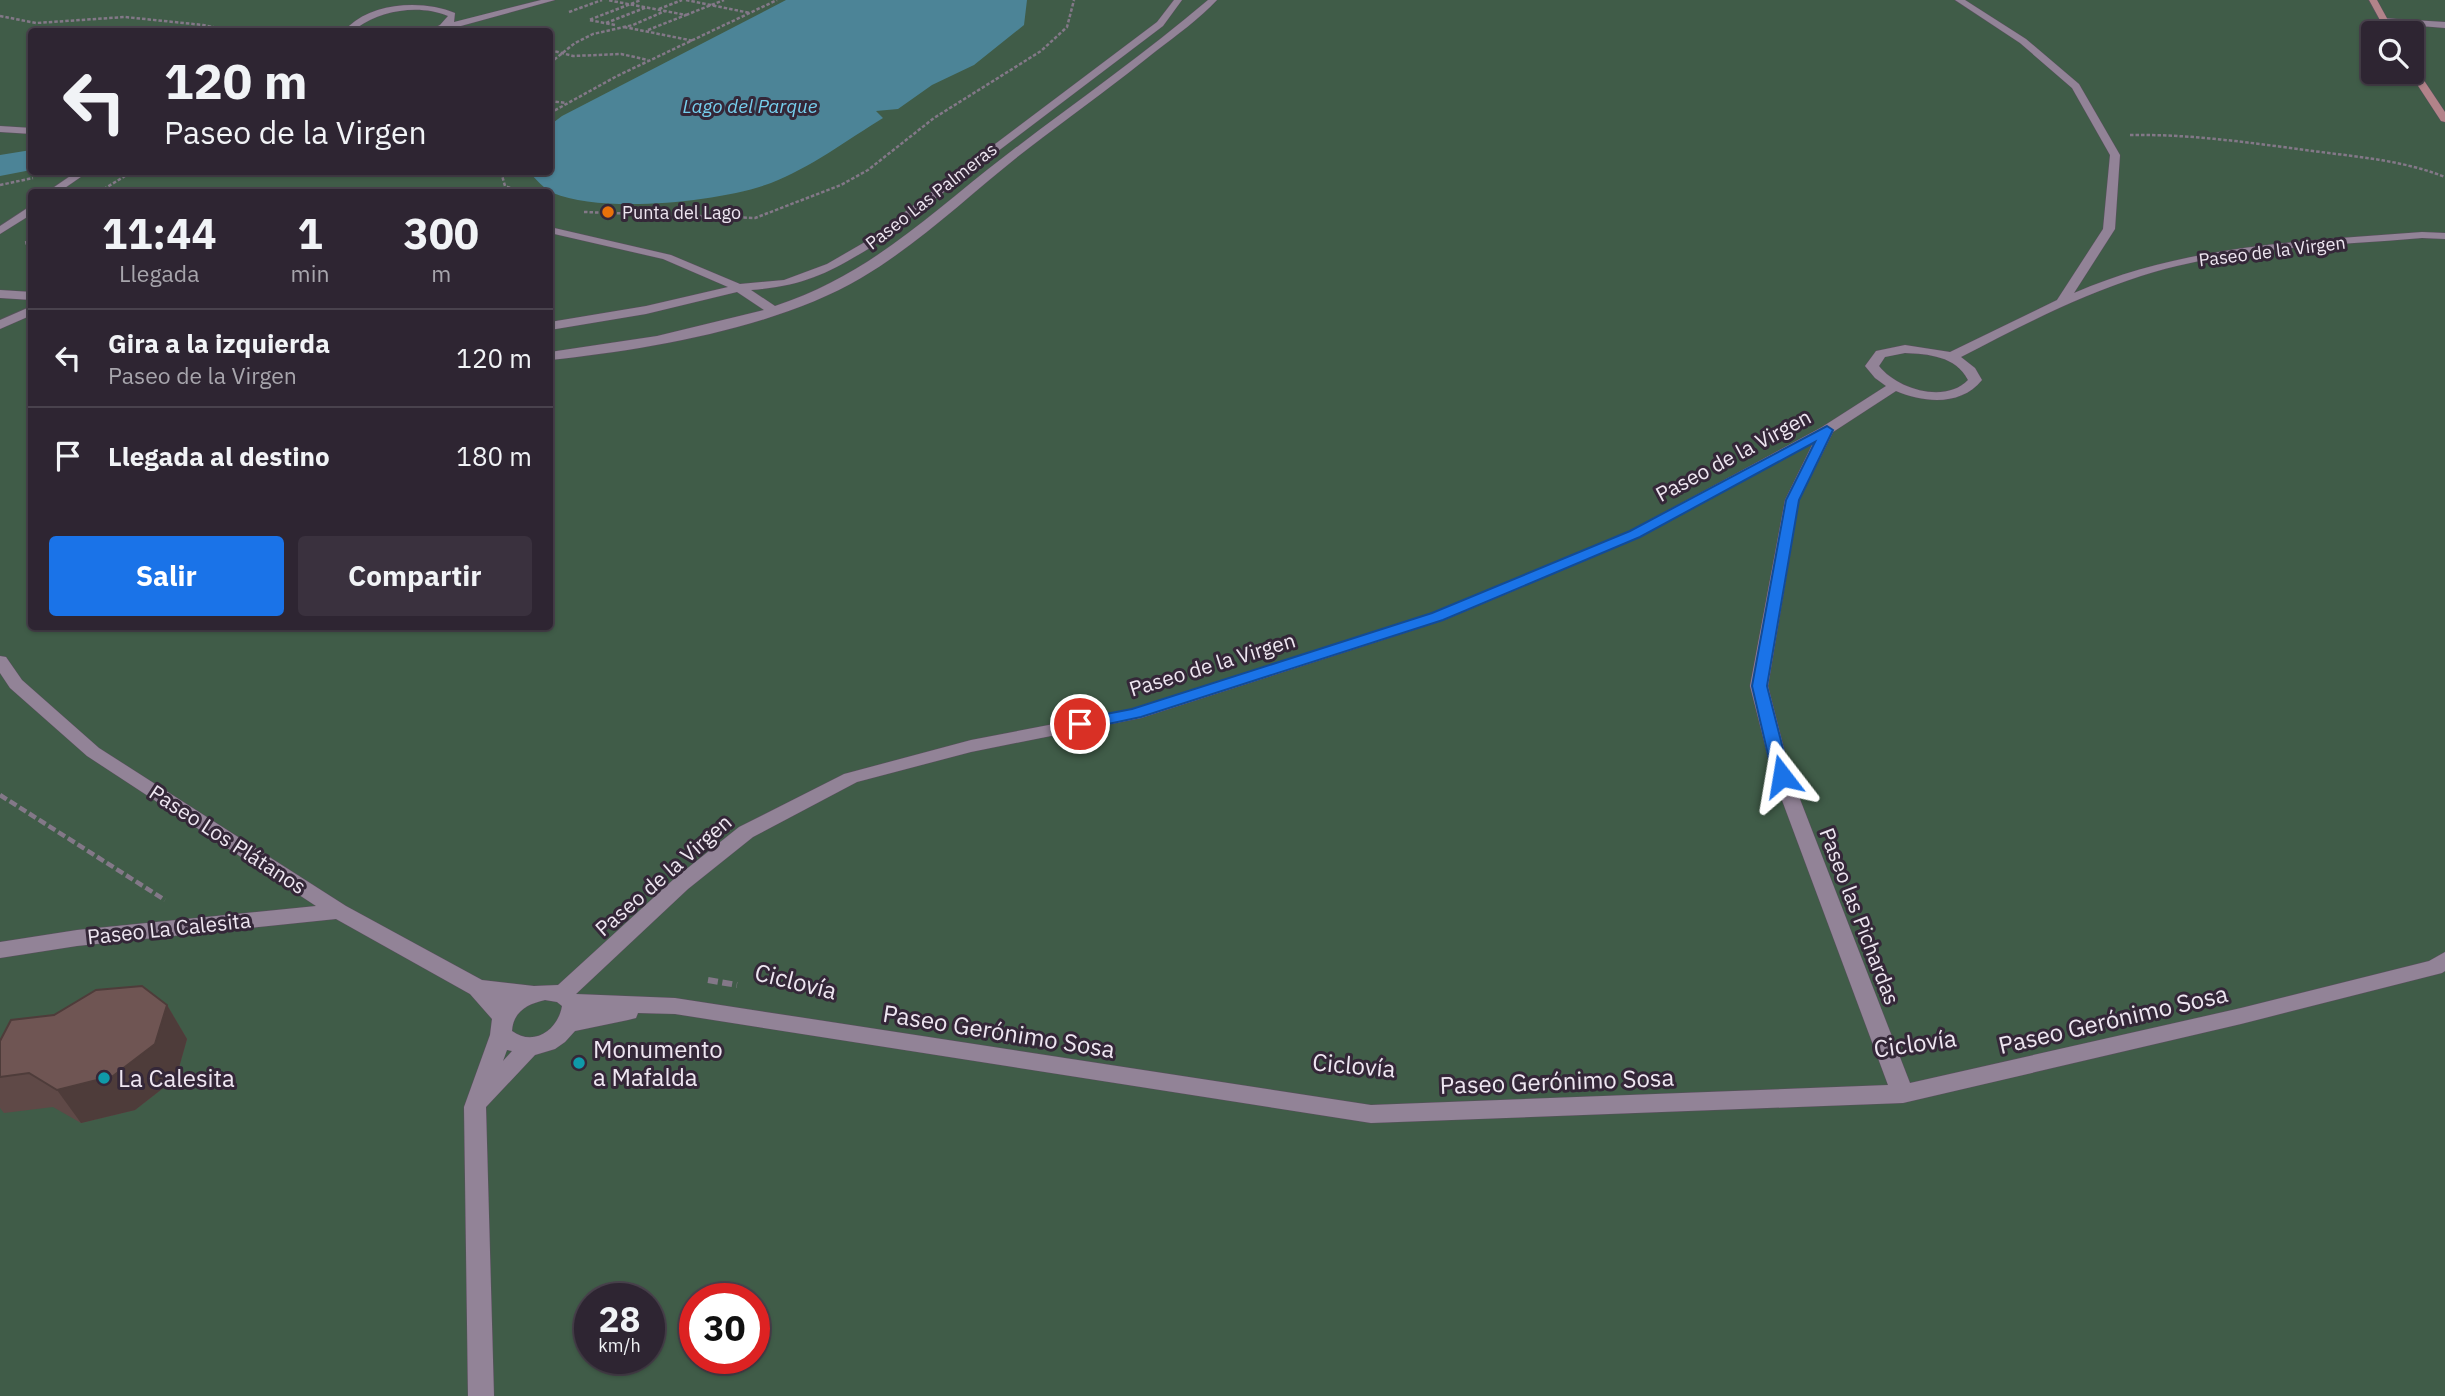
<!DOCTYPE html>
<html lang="es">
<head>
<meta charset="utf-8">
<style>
	body { margin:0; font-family:"IBM Plex Sans",sans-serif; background:#3a313e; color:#f1f3f6; height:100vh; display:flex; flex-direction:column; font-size:26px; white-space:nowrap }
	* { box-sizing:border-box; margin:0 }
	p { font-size:23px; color:#a7a5ac }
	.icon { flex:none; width:38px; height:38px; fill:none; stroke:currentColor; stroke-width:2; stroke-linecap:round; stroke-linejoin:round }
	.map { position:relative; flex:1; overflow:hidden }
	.panel { position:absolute; left:28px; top:189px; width:525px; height:441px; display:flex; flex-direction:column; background:#2e2532; border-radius:7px; box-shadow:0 2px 5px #0004,0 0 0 2px #49424d }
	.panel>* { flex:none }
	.hud { position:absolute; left:28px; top:28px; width:525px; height:147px; border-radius:7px; box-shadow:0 2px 5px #0004,0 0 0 2px #49424d; background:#2e2532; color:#f1f3f6; overflow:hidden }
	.tools { position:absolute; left:2361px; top:21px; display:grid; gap:14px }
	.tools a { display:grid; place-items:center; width:63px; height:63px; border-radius:7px; background:#2e2532; box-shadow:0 2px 5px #0004,0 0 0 2px #49424d; font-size:35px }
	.speed { position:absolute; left:574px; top:1283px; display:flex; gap:14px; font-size:35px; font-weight:700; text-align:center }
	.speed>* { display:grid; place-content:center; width:91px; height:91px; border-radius:50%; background:#2e2532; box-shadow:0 2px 5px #0004,0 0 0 2px #49424d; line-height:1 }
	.speed small { font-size:18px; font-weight:400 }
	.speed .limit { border:10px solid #d22; background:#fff; color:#111 }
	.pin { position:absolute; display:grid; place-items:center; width:60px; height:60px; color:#fff; margin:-30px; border:4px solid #fff; border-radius:50%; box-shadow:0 2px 7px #0007 }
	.me { position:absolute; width:77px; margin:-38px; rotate:346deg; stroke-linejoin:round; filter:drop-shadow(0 0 5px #0008) }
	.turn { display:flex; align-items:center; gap:24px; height:147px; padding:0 21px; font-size:32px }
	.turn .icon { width:91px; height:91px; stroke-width:2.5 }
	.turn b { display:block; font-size:49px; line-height:60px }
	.eta { display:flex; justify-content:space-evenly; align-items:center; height:119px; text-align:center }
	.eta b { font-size:42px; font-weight:700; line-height:49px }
	.cta { display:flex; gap:14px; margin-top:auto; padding:14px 21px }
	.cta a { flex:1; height:80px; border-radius:7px; background:#1a73e8; color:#fff; font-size:28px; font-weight:700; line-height:80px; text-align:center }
	.cta a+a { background:#3a313e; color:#f1f3f6 }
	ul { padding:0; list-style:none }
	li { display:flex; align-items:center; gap:21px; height:98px; padding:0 21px; border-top:2px solid #49424d }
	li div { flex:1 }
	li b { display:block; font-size:26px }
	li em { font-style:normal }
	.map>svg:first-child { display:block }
</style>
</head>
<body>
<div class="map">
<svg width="2445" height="1396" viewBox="0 0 2445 1396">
	<rect width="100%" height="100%" fill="#3e3143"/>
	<path fill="#405c48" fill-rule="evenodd" d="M0,0H2445V1396H0ZM32,32H550V172H32ZM2373,33H2412V72H2373ZM32,192H550V626H32ZM590,1298H649V1358H590ZM695,1298H754V1358H695Z"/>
	<path fill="#4c8497" d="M786,0H1027L1024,25L974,65L932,85L898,109L876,111L883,118C847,140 810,168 771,183C720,202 604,214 553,193C544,189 536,179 529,172H550V125L562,116Z
		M31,150V170L0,176V155Z"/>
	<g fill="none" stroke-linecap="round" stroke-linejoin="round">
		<defs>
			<path id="lane" d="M2380,18L2445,22V28L2383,23Z"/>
			<path id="street" d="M541,0H555L439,32H426L440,25L448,16C420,4 382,10 358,27V32H350L349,26C375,2 424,0 455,13L454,22Z
				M1174,0H1182L1163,26L873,246C829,273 804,286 751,290L775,306C871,274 927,216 1005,156C1073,104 1143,55 1208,0H1217C1199,19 1177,35 1156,51C1119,81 1080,109 1042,138C981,183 927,239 861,278C776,328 647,350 550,360V352L657,336L764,310L737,292L646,314L550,330V322L646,306L728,287L663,259L550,233V227L671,255L740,284L784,280L827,264L865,242L1157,22Z
				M1955,0H1965L2026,39L2079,84L2120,155L2115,229L2074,293C2184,245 2304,241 2422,232L2445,233V239L2422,238C2328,246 2232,247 2141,276C2078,296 2019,327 1961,357L1975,368L1982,380C1961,406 1925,403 1896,391L1833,432L1799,500L1768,686L1791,776L1910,1083L2241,1008L2429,961L2445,952V971L2442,973L2241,1024L1903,1103L1371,1123L675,1014L638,1013L636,1018L628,1020L575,1031L565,1042L555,1049L535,1055L486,1107L494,1396H468L464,1107L490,1035L492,1019L470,994L336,919L77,946L0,958V942L77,930L316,906L87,756L10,688L0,673V656L6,657L22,680L99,748L346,906L482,980L534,986L558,985L674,879L739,827L844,774L971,740L1132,709L1432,614L1630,531L1822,427L1886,386L1875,378L1865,366L1876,351L1905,345L1950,352L2057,300L2103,229L2110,155L2072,88L2020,43ZM1905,353C1928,354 1956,356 1968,380C1945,404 1897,389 1879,366L1885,357ZM1813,443L1785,500L1750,686L1773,776L1888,1085L1371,1105L675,998L576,994L688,889L753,837L857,782L971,752L1141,718L1444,620L1640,537ZM545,1000L557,1002L562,1006C558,1030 534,1047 512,1031C513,1012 527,1004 545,1000ZM507,1050L512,1051L503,1061Z
				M0,126L32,128V134L0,132Z
				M76,172H88L59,192H47Z
				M32,205V214L0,234V226Z
				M0,290L32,292V300L0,298Z
				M32,306V315L0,329V320Z"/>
			<path id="secondary" d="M2369,0H2377L2395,33H2387Z
				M2412,66L2415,67L2445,112V122L2441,121L2409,72Z"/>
		</defs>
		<use href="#lane" stroke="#594e5d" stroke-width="1"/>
		<use href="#street" stroke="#594e5d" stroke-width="1"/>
		<use href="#secondary" stroke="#594e5d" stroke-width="1"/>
		<path stroke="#837888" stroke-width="2.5" stroke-dasharray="3.5 2" stroke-linecap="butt" d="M686,0L750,13
			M659,9L682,0
			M569,12L602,0
			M686,15L724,0
			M0,16L36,23L125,17L203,25L237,32
			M606,23L647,7
			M615,25L589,20L641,0
			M624,27L694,41
			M648,30L686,15L665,11
			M550,50L573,56L621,54L648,60
			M550,63L575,43L593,34L633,25L665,11L607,0
			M550,101L566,103
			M550,113L617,76L777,0
			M2130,135C2192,134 2252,143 2313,151C2358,157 2402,160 2445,177
			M501,172L505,186L520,192
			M0,185L33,178
			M99,192L125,176L126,172
			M584,212L755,218L841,185L868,170L934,118L1041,51L1067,27L1074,0
			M26,241L32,271"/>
		<path stroke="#837888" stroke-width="4.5" stroke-dasharray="8 3.5" stroke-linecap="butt" d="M0,795L165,900"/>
		<path stroke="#837888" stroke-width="6" stroke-dasharray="10 4.5" stroke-linecap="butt" d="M708,980L737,985"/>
		<use href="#lane" fill="#928397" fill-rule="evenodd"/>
		<use href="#street" fill="#928397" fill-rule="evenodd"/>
		<use href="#secondary" fill="#b28389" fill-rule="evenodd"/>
	</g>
	<path fill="#5f4947" d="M167,1005L187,1039L176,1078L135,1110L81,1123L53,1107L4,1113L0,1108V1041Z"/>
	<path fill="#4e3c3a" d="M167,1005L187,1039L176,1078L135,1110L81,1123L57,1090Z"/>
	<path fill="#6f5553" stroke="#4e3c3a" stroke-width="2" d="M142,986L167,1005L155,1044L113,1076L57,1090L29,1073L0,1077V1041L11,1020L54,1015L96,990Z"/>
	<path fill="#1a73e8" stroke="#114b97" stroke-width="2" d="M1827,426L1833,430L1799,500L1767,686L1790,776L1788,780L1782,781L1773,776L1752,686L1786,500L1815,442L1640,537L1443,620L1141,717L1080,730L1072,724L1080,719L1132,709L1432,613L1630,531Z"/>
	<circle fill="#e8710a" stroke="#342738" stroke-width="2.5" cx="608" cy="212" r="7"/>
	<g fill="#0f9aa8" stroke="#342738" stroke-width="2.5">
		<circle cx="579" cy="1063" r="7"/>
		<circle cx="104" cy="1078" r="7"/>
	</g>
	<g text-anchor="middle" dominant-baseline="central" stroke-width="6" stroke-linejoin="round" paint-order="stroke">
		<g font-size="18" fill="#eee6f1" stroke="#342738">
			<text transform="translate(931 196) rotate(-38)">Paseo Las Palmeras</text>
			<text transform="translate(2272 251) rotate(-7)">Paseo de la Virgen</text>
		</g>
		<g font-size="18" fill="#eee6f1" stroke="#342738" text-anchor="start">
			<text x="622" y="212">Punta del Lago</text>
		</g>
		<g font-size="19" font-style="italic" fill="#76cfed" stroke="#342738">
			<text x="750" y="106">Lago del Parque</text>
		</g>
		<g font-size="21" fill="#eee6f1" stroke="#342738">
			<text transform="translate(1733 455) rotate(-28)">Paseo de la Virgen</text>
			<text transform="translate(1212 664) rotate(-17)">Paseo de la Virgen</text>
			<text transform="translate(228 839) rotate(33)">Paseo Los Plátanos</text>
			<text transform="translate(663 875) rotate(-41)">Paseo de la Virgen</text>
			<text transform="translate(1860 916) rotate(69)">Paseo las Pichardas</text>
			<text transform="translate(169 928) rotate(-6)">Paseo La Calesita</text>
		</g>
		<g font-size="24" fill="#eee6f1" stroke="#342738">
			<text transform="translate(796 981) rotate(14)">Ciclovía</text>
			<text transform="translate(2113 1019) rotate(-13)">Paseo Gerónimo Sosa</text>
			<text transform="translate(999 1031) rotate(9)">Paseo Gerónimo Sosa</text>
			<text transform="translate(1915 1043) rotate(-8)">Ciclovía</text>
			<text transform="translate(1354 1065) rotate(5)">Ciclovía</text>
			<text transform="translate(1557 1081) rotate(-2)">Paseo Gerónimo Sosa</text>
		</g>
		<g font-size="24" fill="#eee6f1" stroke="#342738" text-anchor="start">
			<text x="593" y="1049">Monumento<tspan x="593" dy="28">a Mafalda</tspan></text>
			<text x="118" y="1078">La Calesita</text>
		</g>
	</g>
</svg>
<div class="tools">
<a><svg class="icon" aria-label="search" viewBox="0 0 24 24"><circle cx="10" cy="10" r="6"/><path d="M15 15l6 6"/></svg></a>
</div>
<div class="speed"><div>28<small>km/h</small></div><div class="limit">30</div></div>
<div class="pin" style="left:1080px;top:724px;background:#d93025"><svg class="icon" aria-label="arrive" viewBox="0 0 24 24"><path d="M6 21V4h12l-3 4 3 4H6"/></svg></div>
<svg class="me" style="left:1782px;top:776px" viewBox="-20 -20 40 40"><path d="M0-17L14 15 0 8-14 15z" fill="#1a73e8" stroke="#fff" stroke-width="4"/></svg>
<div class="hud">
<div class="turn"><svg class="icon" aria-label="left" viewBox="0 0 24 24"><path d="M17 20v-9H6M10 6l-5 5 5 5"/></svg><div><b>120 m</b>Paseo de la Virgen</div></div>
</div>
<section class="panel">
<div class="eta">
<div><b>11:44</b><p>Llegada</p></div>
<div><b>1</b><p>min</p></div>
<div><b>300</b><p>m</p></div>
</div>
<ul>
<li><svg class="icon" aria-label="left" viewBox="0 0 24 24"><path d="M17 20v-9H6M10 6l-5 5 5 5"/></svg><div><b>Gira a la izquierda</b><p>Paseo de la Virgen</p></div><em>120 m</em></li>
<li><svg class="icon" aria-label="arrive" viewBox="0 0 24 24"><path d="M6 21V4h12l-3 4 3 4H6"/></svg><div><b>Llegada al destino</b></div><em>180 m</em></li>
</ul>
<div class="cta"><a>Salir</a><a>Compartir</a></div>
</section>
</div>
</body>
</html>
